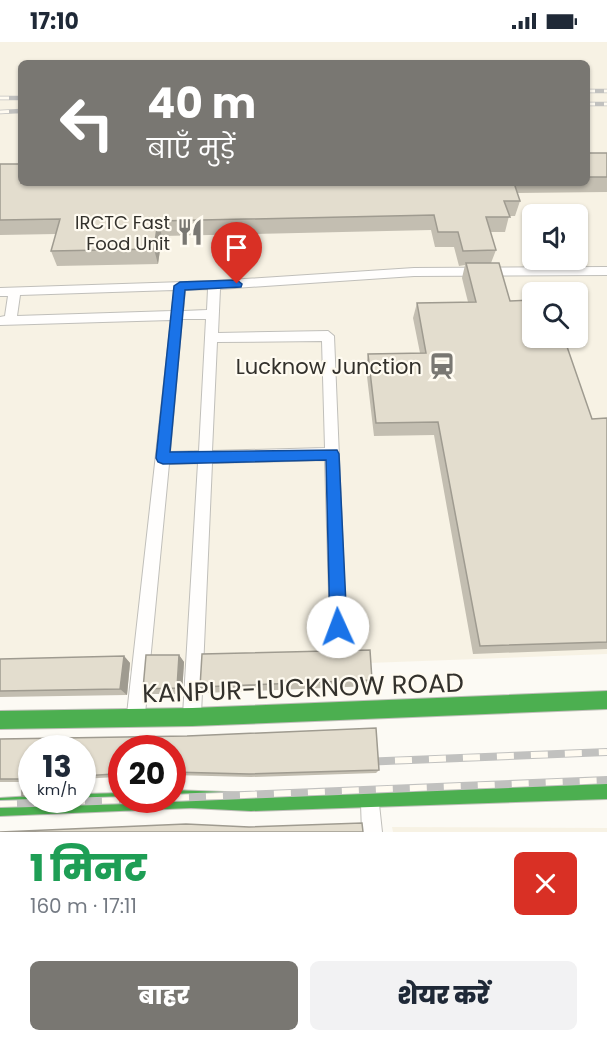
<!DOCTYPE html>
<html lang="hi">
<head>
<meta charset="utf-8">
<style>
	body { margin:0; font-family:Poppins,"Noto Sans Devanagari",sans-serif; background:#f2f2f3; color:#1f2937; height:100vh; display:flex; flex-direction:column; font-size:22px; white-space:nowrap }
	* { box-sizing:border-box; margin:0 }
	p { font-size:20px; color:#747a83 }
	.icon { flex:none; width:33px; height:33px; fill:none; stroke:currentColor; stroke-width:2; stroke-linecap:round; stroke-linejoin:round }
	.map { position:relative; height:790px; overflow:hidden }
	.drawer { display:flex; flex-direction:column; background:#fff; flex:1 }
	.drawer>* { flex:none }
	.banner { position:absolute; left:18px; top:18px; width:572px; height:126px; border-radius:9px; box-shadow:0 2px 4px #0004; background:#797772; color:#fff; overflow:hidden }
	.fabs { position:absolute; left:522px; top:162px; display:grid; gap:12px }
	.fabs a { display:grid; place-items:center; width:66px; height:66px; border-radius:9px; background:#fff; box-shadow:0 2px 4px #0004; font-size:30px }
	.speed { position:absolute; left:18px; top:693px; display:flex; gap:12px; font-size:30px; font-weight:700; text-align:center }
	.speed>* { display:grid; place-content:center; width:78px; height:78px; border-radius:50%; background:#fff; box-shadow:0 2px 4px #0004; line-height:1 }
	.speed small { font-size:15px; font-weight:400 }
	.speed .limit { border:9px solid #d22; background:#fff; color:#111 }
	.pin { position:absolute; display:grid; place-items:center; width:51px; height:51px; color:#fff; margin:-62px -26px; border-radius:50% 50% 50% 0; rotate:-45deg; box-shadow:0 0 6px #0007 }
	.pin .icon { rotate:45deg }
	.me { position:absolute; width:66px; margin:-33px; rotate:358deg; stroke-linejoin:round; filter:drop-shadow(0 0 4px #0008) }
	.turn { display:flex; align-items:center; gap:21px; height:126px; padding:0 30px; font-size:27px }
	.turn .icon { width:78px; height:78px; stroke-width:2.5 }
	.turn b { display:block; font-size:42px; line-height:51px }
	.round { display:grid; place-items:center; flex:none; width:63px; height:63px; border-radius:9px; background:#f2f2f3 }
	.headline { display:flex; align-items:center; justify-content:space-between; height:102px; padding:0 30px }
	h1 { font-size:36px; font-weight:800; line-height:45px; color:#1e9e55 }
	.cta { display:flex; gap:12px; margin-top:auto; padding:12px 30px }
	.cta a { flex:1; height:69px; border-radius:9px; background:#797772; color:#fff; font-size:24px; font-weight:800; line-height:69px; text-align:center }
	.cta a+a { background:#f2f2f3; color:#1f2937 }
	.status { display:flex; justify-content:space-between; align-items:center; height:42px; padding:0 30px; background:#fff; direction:ltr }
	.status svg { height:16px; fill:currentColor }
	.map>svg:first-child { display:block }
</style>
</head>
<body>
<div class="status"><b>17:10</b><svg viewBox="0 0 49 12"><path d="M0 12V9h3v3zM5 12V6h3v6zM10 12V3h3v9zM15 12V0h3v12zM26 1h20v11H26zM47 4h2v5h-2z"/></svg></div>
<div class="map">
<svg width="607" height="790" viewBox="0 0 607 790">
	<rect width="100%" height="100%" fill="#fcfaf4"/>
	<path fill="#f7f2e4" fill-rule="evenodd" d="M0,0H607V612L207,627L0,631ZM21,21H586V141H21ZM532,172H578V218H532ZM532,250H578V296H532Z
		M392,785L607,786V790H393Z"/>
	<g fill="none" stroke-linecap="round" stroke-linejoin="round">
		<defs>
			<path id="lane" d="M607,225V233L414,234L220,247L218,291L328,289L334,294L346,585L344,591L338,593L332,591L330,585L325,418L212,421L201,673L198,679L192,682L186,679L183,673L198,421L169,422L145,672L142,678L136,681L130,678L127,672L171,278L0,283V275L5,274L8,254H0V246L214,239L414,226ZM208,247L207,268L183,269L185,248ZM174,248L172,269L17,274L20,253ZM182,277H206L199,409L170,410ZM322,299L325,406L212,409L217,300Z
				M370,753L377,755L379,762L382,790H362L361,762L363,755Z"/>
			<path id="fast" d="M607,649V667L192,684L0,687V669L192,666Z
				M607,739V757L251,769L191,766L0,774V756L32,754V758H82V752L122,751V758H172V748L251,751Z"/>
		</defs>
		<use href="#lane" stroke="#c0bfba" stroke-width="2"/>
		<use href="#fast" stroke="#c0bfba" stroke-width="2"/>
		<use href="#lane" fill="#fffefd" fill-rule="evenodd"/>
		<use href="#fast" fill="#4caf50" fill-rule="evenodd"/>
		<defs>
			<path id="rail-far1" d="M586,49H607
				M0,56H21
				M586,62H607
				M0,70L21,69"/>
			<path id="rail" d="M361,720L607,710
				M172,756L607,738
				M0,762L129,758"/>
		</defs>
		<use href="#rail-far1" stroke="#c1c1bf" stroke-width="4.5"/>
		<use href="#rail" stroke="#c1c1bf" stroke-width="8"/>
		<use href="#rail-far1" stroke="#fffbf1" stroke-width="3" stroke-dasharray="9" stroke-linecap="butt"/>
		<use href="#rail" stroke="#fffbf1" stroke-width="6" stroke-dasharray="17" stroke-linecap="butt"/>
	</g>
	<path fill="#c3beb1" d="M586,111H607V150L517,151L520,159L515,174H509L505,190H490L496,208L491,221L510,259L592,377L607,376V607L473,612L434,393L374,394L366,326L368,312L420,311L413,276L417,261L468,260L462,236L465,223L459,224L454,205H435L431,188L162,194L158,222L57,224L51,209L56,192L0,193V122L21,141H586Z
		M179,613L184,620L182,652H149L143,647Z
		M124,614L130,621L127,653L0,655V617Z
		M372,638L370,644L204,651L200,645Z
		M376,686L379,728L376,731L251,735L172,733V706H122V755L116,754V735L82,737V706H32V755L22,754V740H0V697L187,694Z"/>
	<path fill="#9f9b90" d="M158,179L162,194L158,222L154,207Z
		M179,613L184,620L182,652L177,646Z
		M124,614L130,621L127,653L120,647Z"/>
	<path fill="#e3ddce" stroke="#9f9b90" stroke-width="1.5" d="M586,111H607V135H586Z
		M0,122H21V141H514L520,159H504L510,175H486L496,208L463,209L458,190H438L434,173L158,179L154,207L51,209L60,177L0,178Z
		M466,221H499L510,259L532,258V296H564L592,377L607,376V600L480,604L438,380L376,381L368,312L426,311L417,261L476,260Z
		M370,608L372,638L200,645L202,612Z
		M146,613H179L177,646L143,647Z
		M124,614L120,647L0,649V617Z
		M376,686L379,728L249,732L172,730V706H122V754H116V734L114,732L82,734V706H32V754H22V737H0V697L187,694Z
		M362,781L363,790H0L186,782L249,785Z"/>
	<path fill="#1a73e8" stroke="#114b97" stroke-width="1.5" d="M237,238L242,242L241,245L185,248L170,410L337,408L339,412L347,585L344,591L338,593L333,591L330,585L326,418L163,422L158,420L156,416L174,244L180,240Z"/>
	<defs>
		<symbol id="restaurant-bare" viewBox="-9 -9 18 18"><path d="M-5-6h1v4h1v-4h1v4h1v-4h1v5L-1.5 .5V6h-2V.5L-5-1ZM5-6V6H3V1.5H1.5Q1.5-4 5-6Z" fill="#797772" stroke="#fffbf1" stroke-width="2.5" paint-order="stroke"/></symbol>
		<symbol id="station-bare" viewBox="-9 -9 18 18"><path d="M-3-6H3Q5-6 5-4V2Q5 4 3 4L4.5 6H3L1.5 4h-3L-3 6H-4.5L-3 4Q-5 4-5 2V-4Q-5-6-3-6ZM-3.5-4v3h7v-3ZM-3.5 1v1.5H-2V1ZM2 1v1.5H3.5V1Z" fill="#797772" stroke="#fffbf1" stroke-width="2.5" paint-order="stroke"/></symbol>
	</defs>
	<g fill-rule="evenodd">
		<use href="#restaurant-bare" x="171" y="171" width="38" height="38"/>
		<use href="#station-bare" x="423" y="305" width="38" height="38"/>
	</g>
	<g text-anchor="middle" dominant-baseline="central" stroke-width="4.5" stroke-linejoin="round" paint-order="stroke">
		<g font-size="18" fill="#33312c" stroke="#fffbf1" text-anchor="end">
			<text x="170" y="180">IRCTC Fast<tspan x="170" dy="21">Food Unit</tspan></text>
		</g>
		<g font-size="21" fill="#33312c" stroke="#fffbf1" text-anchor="end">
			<text x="422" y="324">Lucknow Junction</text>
		</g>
		<g font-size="26" fill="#33312c" stroke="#fffbf1">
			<text transform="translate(303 646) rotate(-2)">KANPUR-LUCKNOW ROAD</text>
		</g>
	</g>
</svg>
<div class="fabs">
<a><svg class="icon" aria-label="sound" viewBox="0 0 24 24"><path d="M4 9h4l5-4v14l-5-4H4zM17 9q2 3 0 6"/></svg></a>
<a><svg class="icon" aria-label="search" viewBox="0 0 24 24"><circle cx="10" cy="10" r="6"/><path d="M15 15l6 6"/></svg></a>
</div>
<div class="speed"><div>13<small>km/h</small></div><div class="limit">20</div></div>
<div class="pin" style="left:237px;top:242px;background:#d93025"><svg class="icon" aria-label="arrive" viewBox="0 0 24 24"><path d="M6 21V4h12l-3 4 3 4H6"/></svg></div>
<svg class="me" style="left:338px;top:585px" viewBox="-20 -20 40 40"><circle r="19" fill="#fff"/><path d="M0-13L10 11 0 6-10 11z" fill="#1a73e8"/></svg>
<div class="banner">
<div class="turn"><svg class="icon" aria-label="left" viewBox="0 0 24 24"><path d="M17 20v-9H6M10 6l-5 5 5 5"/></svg><div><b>40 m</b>बाएँ मुड़ें</div></div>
</div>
</div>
<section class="drawer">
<div class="headline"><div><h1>1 मिनट</h1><p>160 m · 17:11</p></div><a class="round" style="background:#d93025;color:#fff"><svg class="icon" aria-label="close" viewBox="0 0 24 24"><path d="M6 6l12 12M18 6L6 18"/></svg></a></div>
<div class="cta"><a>बाहर</a><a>शेयर करें</a></div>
</section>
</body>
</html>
